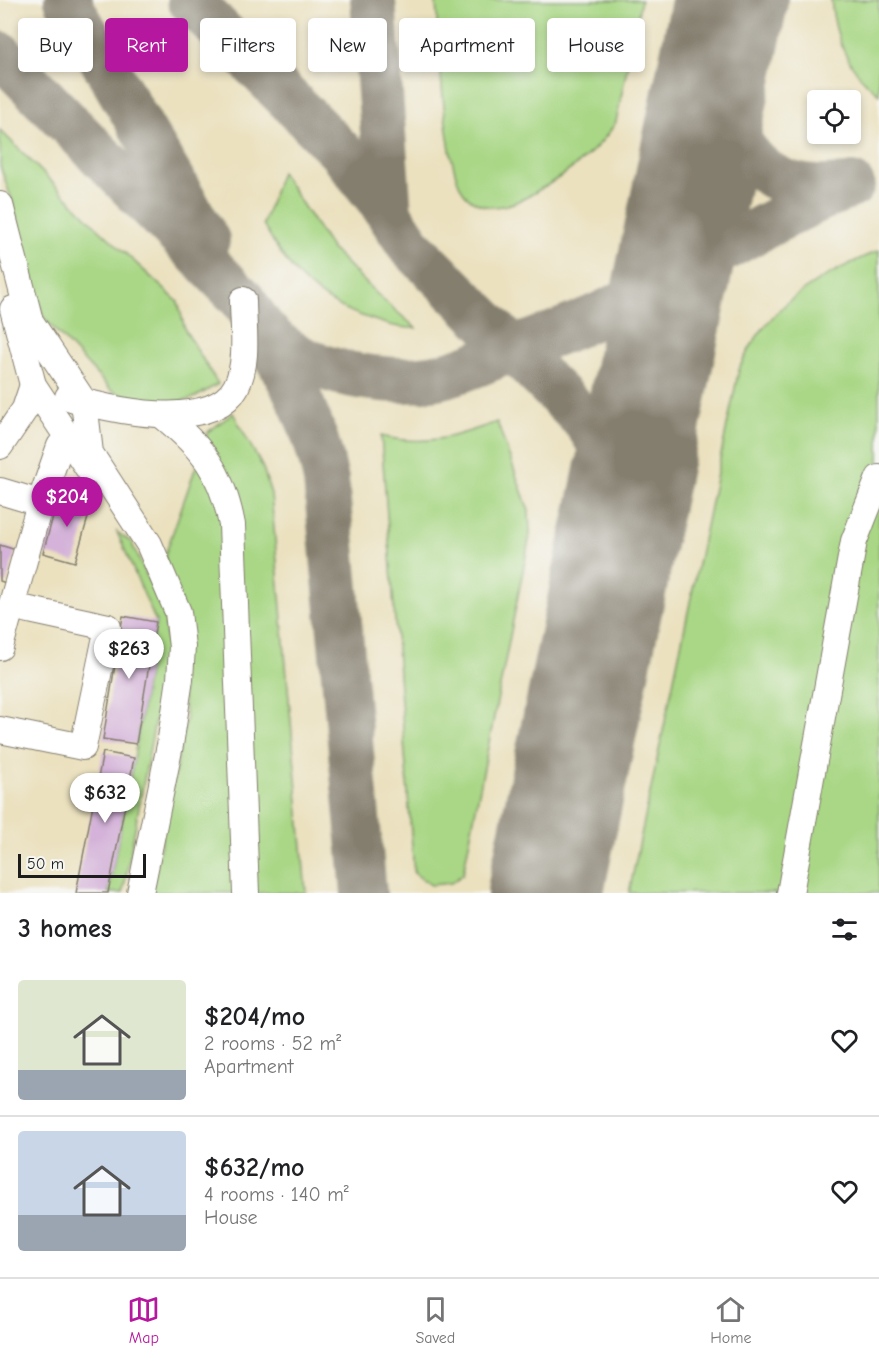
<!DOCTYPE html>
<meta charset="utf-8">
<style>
body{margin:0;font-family:"Comic Neue",sans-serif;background:#f6f6f6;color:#202124;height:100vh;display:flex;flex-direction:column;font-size:22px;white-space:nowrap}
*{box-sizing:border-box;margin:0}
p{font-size:20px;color:#757577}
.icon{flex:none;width:33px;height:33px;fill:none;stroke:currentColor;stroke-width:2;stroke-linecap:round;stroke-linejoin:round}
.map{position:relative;height:893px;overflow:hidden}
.details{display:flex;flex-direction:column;background:#fff;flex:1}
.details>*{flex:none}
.guide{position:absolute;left:18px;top:18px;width:843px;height:54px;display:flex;gap:12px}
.buttons{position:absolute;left:807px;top:90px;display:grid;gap:12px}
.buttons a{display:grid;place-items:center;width:54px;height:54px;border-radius:6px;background:#fff;box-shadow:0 3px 9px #0003;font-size:30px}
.scale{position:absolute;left:18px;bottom:15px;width:128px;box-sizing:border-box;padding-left:6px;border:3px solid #1c1c1c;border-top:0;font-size:16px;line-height:21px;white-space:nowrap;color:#1c1c1c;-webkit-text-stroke:4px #f6f6f2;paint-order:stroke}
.price{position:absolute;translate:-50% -51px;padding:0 14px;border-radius:21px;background:#fff;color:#222;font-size:20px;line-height:39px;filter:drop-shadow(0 2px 3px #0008)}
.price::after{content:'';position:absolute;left:50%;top:36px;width:18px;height:14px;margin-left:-9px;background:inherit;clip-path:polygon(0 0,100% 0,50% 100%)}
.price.selected{background:#b5179e;color:#fff}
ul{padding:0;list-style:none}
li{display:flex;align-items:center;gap:18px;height:150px;padding:0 18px}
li+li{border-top:2px solid #e0e0e0}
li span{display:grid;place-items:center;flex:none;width:168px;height:120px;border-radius:6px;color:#555}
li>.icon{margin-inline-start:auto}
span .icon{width:72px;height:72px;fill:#fffc;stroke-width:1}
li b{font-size:26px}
h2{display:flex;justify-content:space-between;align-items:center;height:72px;padding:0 18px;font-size:26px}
.chip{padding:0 21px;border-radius:6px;background:#fff;box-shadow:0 3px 9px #0003;font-size:21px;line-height:54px}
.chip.selected{background:#b5179e;color:#fff}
.tabs{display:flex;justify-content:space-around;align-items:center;height:84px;border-top:2px solid #e0e0e0;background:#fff;font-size:16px;color:#757577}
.tabs a{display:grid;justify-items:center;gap:3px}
.tabs .selected{color:#b5179e}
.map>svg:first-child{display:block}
.green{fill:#a9d785;stroke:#627a50;stroke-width:1.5}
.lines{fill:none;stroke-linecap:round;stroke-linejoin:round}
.taxiway{stroke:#847e6e;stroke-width:46}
.runway{stroke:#847e6e;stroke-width:116}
.building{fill:#d4b2d9}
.minor-casing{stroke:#847e6e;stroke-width:28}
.minor{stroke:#fff;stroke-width:26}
</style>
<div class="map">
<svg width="879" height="893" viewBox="0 0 879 893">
<rect width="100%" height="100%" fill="#f6f6f2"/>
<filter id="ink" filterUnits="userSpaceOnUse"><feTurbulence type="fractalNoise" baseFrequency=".0167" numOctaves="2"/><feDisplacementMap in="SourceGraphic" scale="12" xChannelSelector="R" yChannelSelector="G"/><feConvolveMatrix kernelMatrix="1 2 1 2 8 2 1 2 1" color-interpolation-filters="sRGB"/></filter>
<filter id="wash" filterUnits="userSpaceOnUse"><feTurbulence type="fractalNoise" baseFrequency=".008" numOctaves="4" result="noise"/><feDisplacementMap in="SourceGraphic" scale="24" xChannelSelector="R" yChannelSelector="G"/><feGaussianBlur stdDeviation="1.35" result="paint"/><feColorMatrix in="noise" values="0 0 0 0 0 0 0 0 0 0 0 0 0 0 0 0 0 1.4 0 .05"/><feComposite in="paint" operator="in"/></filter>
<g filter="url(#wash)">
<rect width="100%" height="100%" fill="#ebe1bf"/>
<!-- green -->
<g class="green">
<path d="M436,0H641L616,122C598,152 564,176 534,193C513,206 483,216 464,193C444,168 438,37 436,0Z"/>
<path d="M831,0H879V94C847,70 835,38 831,0Z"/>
<path d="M0,130L96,226L178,302L185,330L218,384C210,388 201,395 193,398C170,406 134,400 112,391L43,317L13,203L0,166Z"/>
<path d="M281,172L331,248L380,297L416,328C400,329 386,324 371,319C317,302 289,273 263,224Z"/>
<path d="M879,250V893H629L739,369C769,302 816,279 879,250Z"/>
<polygon points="233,413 263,468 271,494 306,893 151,893 186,719 165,555 208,432"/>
<path d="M497,422L529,511L530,535L463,874L451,883L431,885L414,873L381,436C425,447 455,437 497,422Z"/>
<polygon points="117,532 131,542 158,600 165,619 167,656 123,893 108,893 134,758 156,622"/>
</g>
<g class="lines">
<!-- taxiway -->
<g class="taxiway">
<polyline points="67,0 207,240"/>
<path d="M190,0L340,151L381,202L410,246L586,422C614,461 622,503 616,551"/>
<polyline points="373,0 389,213"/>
<path d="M0,54L243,300C255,318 266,336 284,348C323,376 396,386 441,376C468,370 492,357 518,347C549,336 580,325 610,310C691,270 768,219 852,185"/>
<path d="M718,63C716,82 720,98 727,116C749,172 786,196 846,186"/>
<path d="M641,289C665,266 678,239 687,208"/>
<path d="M265,337C294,385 315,424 326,480L364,893"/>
</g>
<!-- runway -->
<polyline class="runway" points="545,893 730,0"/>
</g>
<g id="blocks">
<!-- building -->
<g class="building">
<polygon points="59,495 92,504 75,562 43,553"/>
<polygon points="0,545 16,550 6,583 0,581"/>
<polygon points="123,616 156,622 136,744 103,739"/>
<polygon points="103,752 134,758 108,893 76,893"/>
</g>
</g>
</g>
<g filter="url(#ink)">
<use href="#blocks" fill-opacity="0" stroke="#847e6e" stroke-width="1.5"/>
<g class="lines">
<!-- minor casing -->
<g class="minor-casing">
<g id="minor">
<polyline points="0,205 30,321 84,402 90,453 149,544 178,612 182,647 180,679 170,745 140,893"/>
<polyline points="13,309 33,385 90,471"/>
<path d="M68,397C108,410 211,433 236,387C249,362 243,327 243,300"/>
<path d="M162,415C203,448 222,472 232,525L246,893"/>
<polyline points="0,446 25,409 33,385"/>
<polyline points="0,491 40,503"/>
<polyline points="0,647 40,503 60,446 69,439"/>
<polyline points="0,730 83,747 108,627 11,606"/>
<polyline points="790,893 854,541 879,478"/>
</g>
</g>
<!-- minor -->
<use href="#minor" class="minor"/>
</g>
</g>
</svg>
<div class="buttons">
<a><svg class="icon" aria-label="locate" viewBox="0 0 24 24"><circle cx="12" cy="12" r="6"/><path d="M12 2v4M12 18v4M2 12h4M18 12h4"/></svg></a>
</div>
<div class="scale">50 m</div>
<b class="price selected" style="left:67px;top:528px">$204</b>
<b class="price" style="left:129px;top:680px">$263</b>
<b class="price" style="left:105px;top:824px">$632</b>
<div class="guide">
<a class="chip">Buy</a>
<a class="chip selected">Rent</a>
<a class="chip">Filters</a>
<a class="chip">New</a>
<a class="chip">Apartment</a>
<a class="chip">House</a>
</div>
</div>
<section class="details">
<h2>3 homes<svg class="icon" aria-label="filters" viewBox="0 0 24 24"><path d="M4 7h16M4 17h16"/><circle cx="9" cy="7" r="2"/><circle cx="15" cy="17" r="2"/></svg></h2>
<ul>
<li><span style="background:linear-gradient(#dfe7d0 75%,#9aa5b1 0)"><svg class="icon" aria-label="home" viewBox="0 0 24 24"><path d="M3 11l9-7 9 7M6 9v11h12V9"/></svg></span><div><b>$204/mo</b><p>2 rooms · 52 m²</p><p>Apartment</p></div><svg class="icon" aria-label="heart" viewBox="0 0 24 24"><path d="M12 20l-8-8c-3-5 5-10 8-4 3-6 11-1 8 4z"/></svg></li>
<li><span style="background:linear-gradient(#c9d6e8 70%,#9aa5b1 0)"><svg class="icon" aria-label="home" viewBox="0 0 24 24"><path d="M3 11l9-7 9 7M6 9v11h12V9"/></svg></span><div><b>$632/mo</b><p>4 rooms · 140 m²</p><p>House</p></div><svg class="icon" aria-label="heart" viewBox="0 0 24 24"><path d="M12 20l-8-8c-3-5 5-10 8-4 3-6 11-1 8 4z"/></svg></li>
</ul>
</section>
<nav class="tabs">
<a class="selected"><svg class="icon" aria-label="map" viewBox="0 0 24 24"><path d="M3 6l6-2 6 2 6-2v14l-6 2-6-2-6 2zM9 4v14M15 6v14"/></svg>Map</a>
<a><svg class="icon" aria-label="saved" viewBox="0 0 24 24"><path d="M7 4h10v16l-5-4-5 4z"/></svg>Saved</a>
<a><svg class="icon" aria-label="home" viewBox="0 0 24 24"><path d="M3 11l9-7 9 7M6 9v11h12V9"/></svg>Home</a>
</nav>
